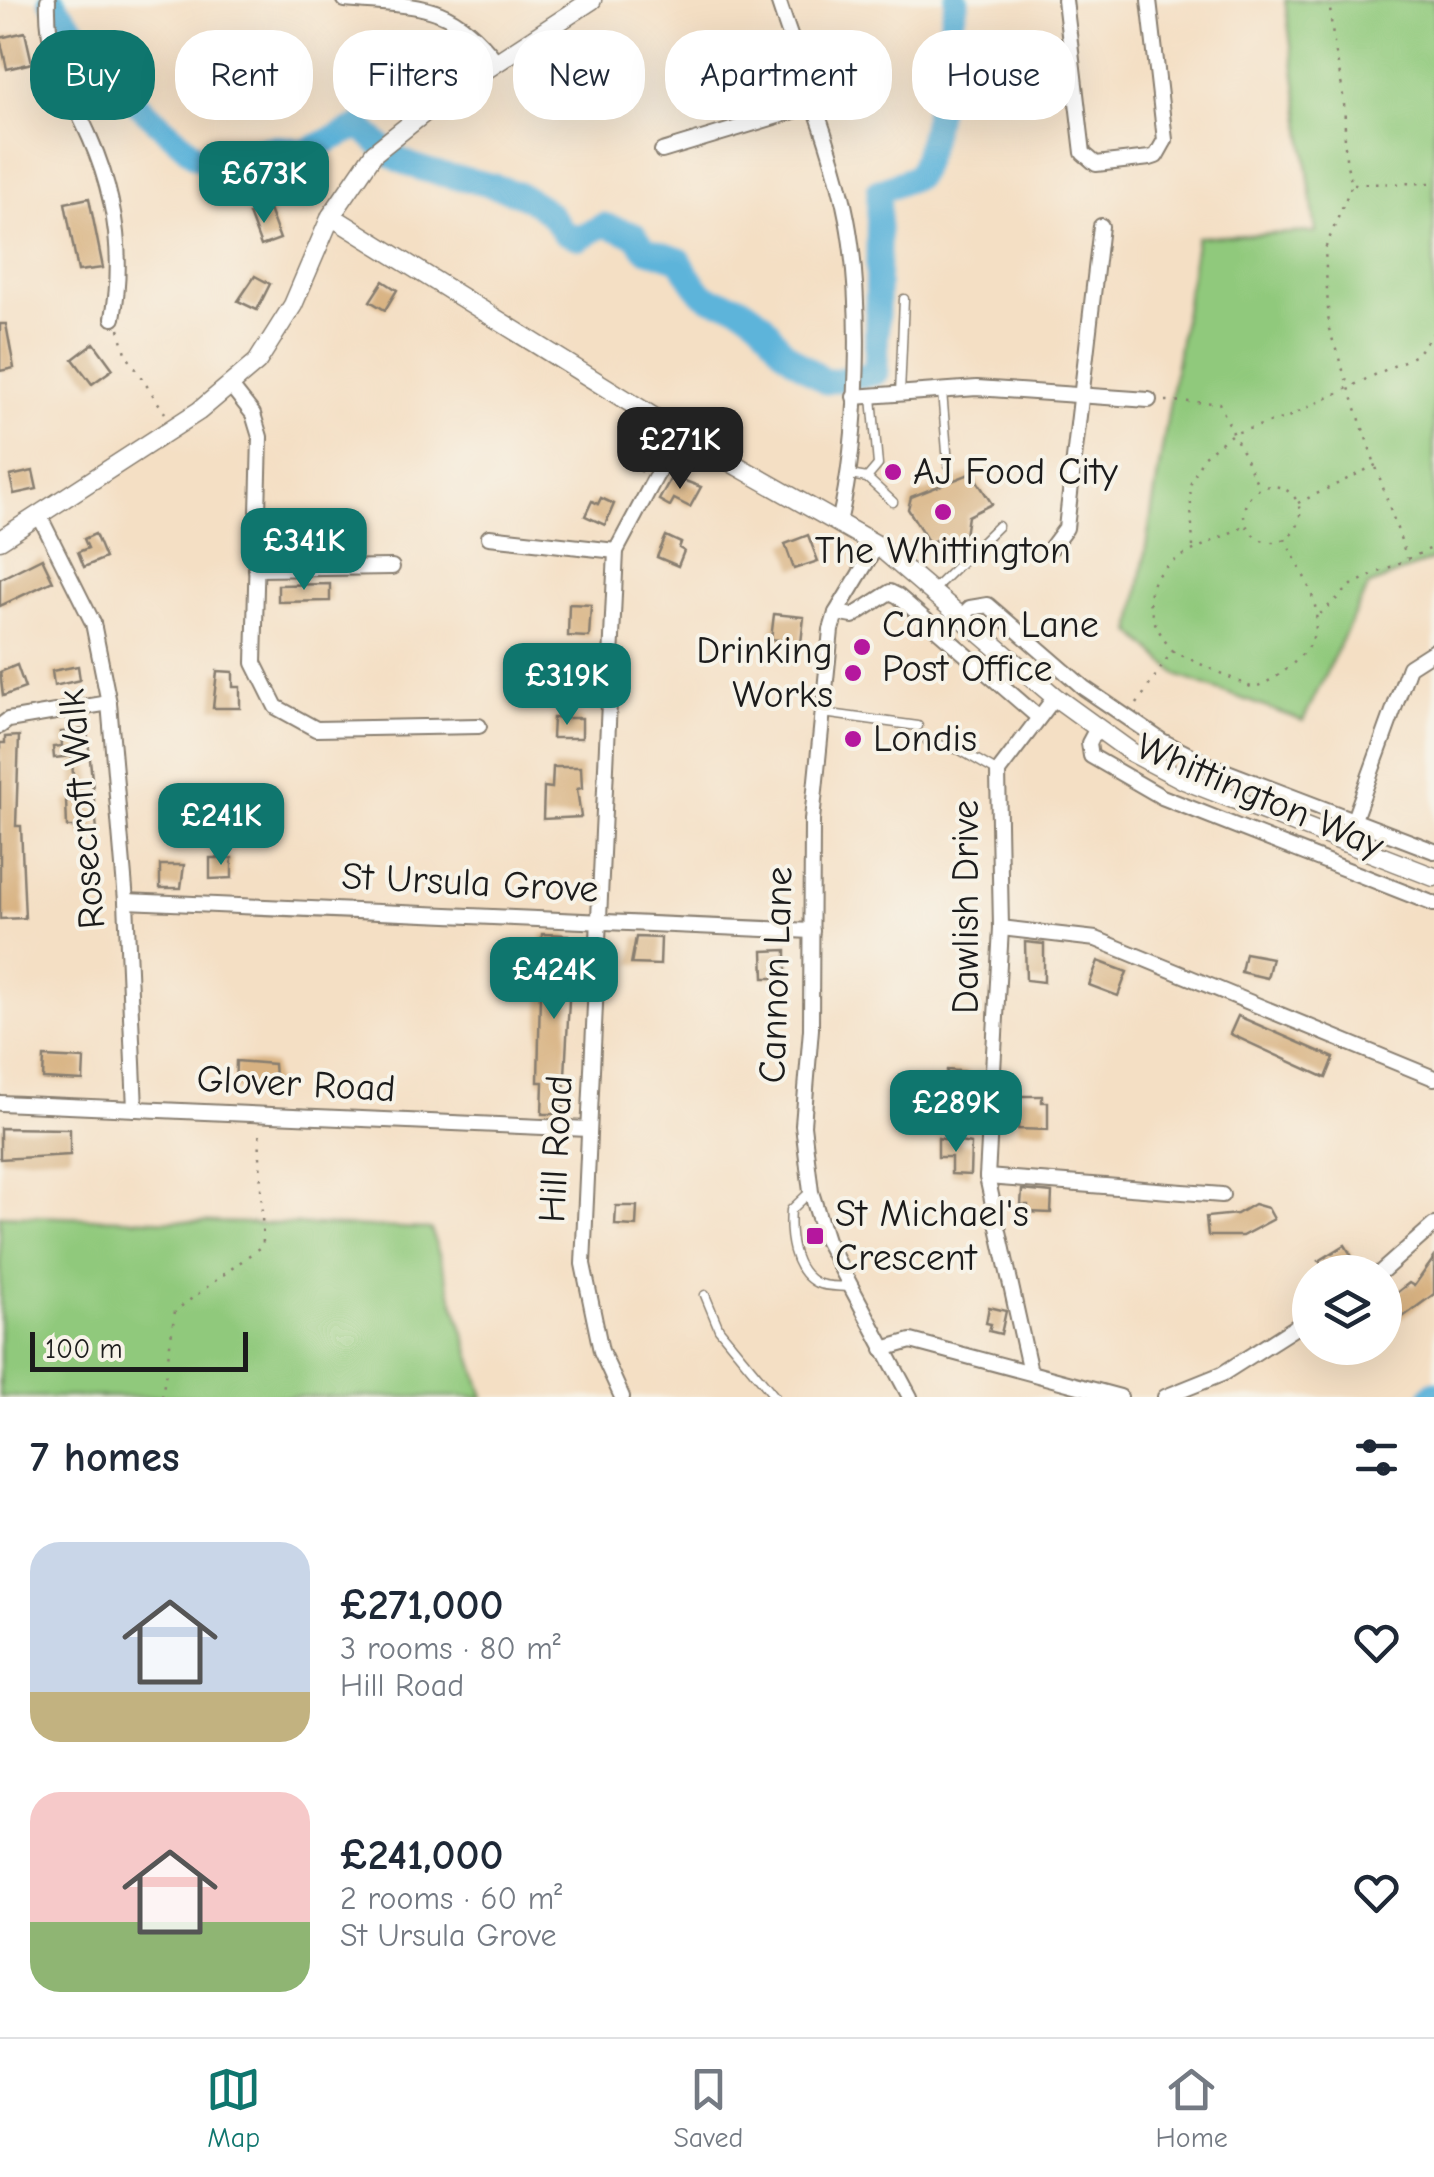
<!DOCTYPE html>
<meta charset="utf-8">
<style>
body{margin:0;font-family:"Comic Neue",sans-serif;background:#f6f6f7;color:#1f2937;height:100vh;display:flex;flex-direction:column;font-size:38px;white-space:nowrap}
*{box-sizing:border-box;margin:0}
p{font-size:32px;color:#747a83}
.icon{flex:none;width:55px;height:55px;fill:none;stroke:currentColor;stroke-width:2;stroke-linecap:round;stroke-linejoin:round}
.map{position:relative;height:1397px;overflow:hidden}
.side{display:flex;flex-direction:column;background:#fff;flex:1}
.side>*{flex:none}
.guide{position:absolute;left:30px;top:30px;width:1375px;height:90px;display:flex;gap:20px}
.buttons{position:absolute;left:1292px;top:1255px;display:grid;gap:20px}
.buttons a{display:grid;place-items:center;width:110px;height:110px;border-radius:50%;background:#fff;box-shadow:0 10px 40px #0002;font-size:50px}
.scale{position:absolute;left:30px;bottom:25px;width:218px;box-sizing:border-box;padding-left:10px;border:5px solid #1c1c1c;border-top:0;font-size:28px;line-height:35px;white-space:nowrap;color:#1c1c1c;-webkit-text-stroke:8px #f7f3e8;paint-order:stroke}
.price{position:absolute;translate:-50% -85px;padding:0 22px;border-radius:20px;background:#0f766e;color:#fff;font-size:32px;line-height:65px;filter:drop-shadow(0 2px 5px #0008)}
.price::after{content:'';position:absolute;left:50%;top:60px;width:30px;height:22px;margin-left:-15px;background:inherit;clip-path:polygon(0 0,100% 0,50% 100%)}
.price.selected{background:#222;color:#fff}
ul{padding:0;list-style:none}
li{display:flex;align-items:center;gap:30px;height:250px;padding:0 30px}
li span{display:grid;place-items:center;flex:none;width:280px;height:200px;border-radius:30px;color:#555}
li>.icon{margin-inline-start:auto}
span .icon{width:120px;height:120px;fill:#fffc;stroke-width:1}
li b{font-size:42px}
h2{display:flex;justify-content:space-between;align-items:center;height:120px;padding:0 30px;font-size:42px}
.pill{padding:0 35px;border-radius:40px;background:#fff;box-shadow:0 10px 40px #0002;font-size:35px;line-height:90px}
.pill.selected{background:#0f766e;color:#fff}
.tab-bar{display:flex;justify-content:space-around;align-items:center;height:140px;border-top:2px solid #e0e1e3;background:#fff;font-size:28px;color:#747a83}
.tab-bar a{display:grid;justify-items:center;gap:5px}
.tab-bar .selected{color:#0f766e}
.map>svg:first-child{display:block}
.green{fill:#90c97c;stroke:#56724c;stroke-width:2.5}
.lines{fill:none;stroke-linecap:round;stroke-linejoin:round}
.river{stroke:#5db4da;stroke-width:25}
.building{fill:#d8b282}
.service-casing{stroke:#887e70;stroke-width:11}
.minor-casing{stroke:#887e70;stroke-width:18}
.tertiary-casing{stroke:#887e70;stroke-width:21}
.path{stroke:#887e70;stroke-width:2.5;stroke-dasharray:2.5 8;stroke-linecap:butt}
.service{stroke:#fff;stroke-width:8}
.minor{stroke:#fff;stroke-width:14}
.tertiary{stroke:#fff;stroke-width:18}
.poi-dot{fill:#b5179e;stroke:#f7f3e8;stroke-width:4}
.labels{text-anchor:middle;dominant-baseline:central;stroke-width:8;stroke-linejoin:round;paint-order:stroke}
.poi-label{font-size:38px;fill:#1c1c1c;stroke:#f7f3e8;text-anchor:start}
.street-label{font-size:38px;fill:#1c1c1c;stroke:#f7f3e8}
</style>
<div class="map">
<svg width="1434" height="1397" viewBox="0 0 1434 1397">
<rect width="100%" height="100%" fill="#f7f3e8"/>
<filter id="ink" filterUnits="userSpaceOnUse"><feTurbulence type="fractalNoise" baseFrequency=".01" numOctaves="2"/><feDisplacementMap in="SourceGraphic" scale="20" xChannelSelector="R" yChannelSelector="G"/><feConvolveMatrix kernelMatrix="1 2 1 2 8 2 1 2 1" color-interpolation-filters="sRGB"/></filter>
<filter id="wash" filterUnits="userSpaceOnUse"><feTurbulence type="fractalNoise" baseFrequency=".0048" numOctaves="4" result="noise"/><feDisplacementMap in="SourceGraphic" scale="40" xChannelSelector="R" yChannelSelector="G"/><feGaussianBlur stdDeviation="2.25" result="paint"/><feColorMatrix in="noise" values="0 0 0 0 0 0 0 0 0 0 0 0 0 0 0 0 0 1.4 0 .05"/><feComposite in="paint" operator="in"/></filter>
<g filter="url(#wash)">
<rect width="100%" height="100%" fill="#f4dfc4"/>
<!-- green -->
<g class="green">
<polygon points="1285,0 1434,0 1434,559 1368,586 1303,721 1179,676 1132,632 1197,237 1316,232"/>
<polygon points="0,1215 431,1229 484,1397 0,1397"/>
</g>
<g class="lines">
<!-- river -->
<g class="river">
<path d="M51,0L125,93L197,157L230,174L259,173L360,126C372,137 387,154 402,161C452,186 532,176 563,232L580,238L604,225L635,235L645,249L680,260C712,322 717,286 757,318C767,326 773,339 782,349C794,361 812,371 826,382L876,373L879,191L918,176C940,124 943,56 957,0"/>
<path d="M211,158C243,160 265,140 297,151"/>
<polyline points="1431,1397 1434,1393"/>
</g>
</g>
<g id="blocks">
<!-- building -->
<g class="building">
<polygon points="25,32 32,63 7,69 0,38"/>
<polygon points="89,198 103,268 78,271 65,203"/>
<polygon points="268,207 280,239 261,246 249,214"/>
<polygon points="255,276 270,284 257,310 238,301"/>
<polygon points="383,281 397,290 385,310 370,301"/>
<polygon points="0,324 6,324 14,368 0,371"/>
<polygon points="94,343 113,369 92,384 73,359"/>
<polygon points="633,440 652,451 641,471 622,459"/>
<polygon points="33,471 37,489 14,494 10,476"/>
<polygon points="972,473 992,504 968,516 964,542 943,551 938,539 929,543 908,509 911,497"/>
<polygon points="672,476 701,487 690,507 674,499 670,506 659,500"/>
<polygon points="601,498 614,504 605,525 585,516 592,501 598,504"/>
<polygon points="95,534 105,558 84,567 78,552 88,548 84,539"/>
<polygon points="808,535 818,561 794,569 785,544"/>
<polygon points="666,536 681,543 679,548 684,551 678,566 657,557"/>
<polygon points="42,558 53,581 0,606 0,579"/>
<polygon points="330,584 330,601 278,602 278,585"/>
<polygon points="569,604 591,605 589,637 568,636"/>
<polygon points="774,614 804,617 801,643 771,639"/>
<polygon points="17,665 25,688 3,696 0,672"/>
<polygon points="78,666 80,680 54,686 52,671"/>
<polygon points="217,671 233,672 233,687 240,687 240,708 213,708"/>
<polygon points="553,718 582,718 582,738 552,738"/>
<polygon points="87,729 97,830 92,830 92,836 80,837 80,827 67,827 66,800 74,800 72,756 54,758 53,747 62,746 61,732"/>
<polygon points="19,736 16,826 21,826 25,918 0,919 0,743 5,743 5,737"/>
<polygon points="553,767 581,767 582,788 577,789 581,817 543,819 544,787 552,788"/>
<polygon points="210,858 232,858 232,878 210,879"/>
<polygon points="160,865 184,865 181,888 160,888"/>
<polygon points="542,934 568,935 567,943 572,943 563,1114 542,1114 543,1082 538,1082 540,993 549,993 550,962 541,962"/>
<polygon points="636,937 661,938 660,965 631,964"/>
<polygon points="1025,942 1044,944 1044,982 1026,980"/>
<polygon points="786,950 786,978 764,978 763,951"/>
<polygon points="1245,953 1272,958 1267,978 1241,972"/>
<polygon points="1098,961 1127,972 1118,996 1089,985"/>
<polygon points="1238,1016 1334,1058 1326,1078 1230,1034"/>
<polygon points="44,1057 84,1059 83,1081 43,1079"/>
<polygon points="236,1061 274,1064 276,1090 235,1089"/>
<polygon points="947,1070 969,1072 968,1104 938,1102 940,1083 946,1084"/>
<polygon points="1020,1096 1042,1096 1042,1102 1048,1102 1048,1130 1018,1129"/>
<polygon points="0,1128 70,1129 70,1155 0,1159"/>
<polygon points="938,1138 971,1144 970,1175 951,1174 951,1157 938,1157"/>
<polygon points="1022,1190 1052,1193 1051,1213 1028,1212 1028,1205 1021,1205"/>
<polygon points="1254,1204 1268,1208 1274,1219 1242,1236 1208,1236 1206,1217 1237,1214"/>
<polygon points="616,1206 637,1206 636,1226 615,1225"/>
<polygon points="1345,1245 1356,1263 1341,1272 1326,1272 1319,1261"/>
<polygon points="1434,1258 1434,1294 1400,1319 1386,1301 1409,1283 1414,1286"/>
<polygon points="989,1307 1006,1311 1001,1334 989,1331 991,1324 986,1323"/>
</g>
</g>
</g>
<g filter="url(#ink)">
<use href="#blocks" fill-opacity="0" stroke="#887e70" stroke-width="2.5"/>
<g class="lines">
<!-- service casing -->
<g class="service-casing">
<g id="service">
<polyline points="1013,82 1073,76"/>
<polyline points="942,391 948,464"/>
<polyline points="900,394 904,299"/>
<polyline points="850,475 867,478 893,502"/>
<polyline points="867,478 878,465 872,397"/>
<polyline points="932,591 998,526"/>
<polyline points="823,713 918,726"/>
<polyline points="928,742 960,750 998,772"/>
<path d="M810,1192L791,1210C789,1233 792,1271 817,1283C825,1287 840,1286 849,1287"/>
<polyline points="705,1295 719,1329 775,1397"/>
</g>
</g>
<!-- minor casing -->
<g class="minor-casing">
<g id="minor">
<path d="M48,0C46,59 67,86 90,138C115,195 124,257 113,318"/>
<path d="M345,0C418,7 449,0 496,61"/>
<path d="M778,0C800,69 834,149 847,219C863,303 859,439 839,522"/>
<polyline points="1065,0 1083,153 1096,164 1150,158 1156,156 1165,140 1149,0"/>
<polyline points="662,151 811,106"/>
<polyline points="231,386 253,414 260,437 254,663 276,707 316,729 479,726"/>
<polyline points="854,397 977,388 1149,400"/>
<polyline points="40,517 93,623 109,703 126,901 135,1109"/>
<polyline points="489,537 616,551"/>
<polyline points="877,545 836,613 831,630 812,820 811,1029 803,1125 811,1192 826,1240 910,1397"/>
<polyline points="1051,548 1066,528 1101,226"/>
<polyline points="256,569 392,567"/>
<polyline points="836,613 853,616 890,592 898,596 1038,717"/>
<polyline points="962,616 970,608 988,605 1084,688 1162,741 1209,765 1434,851"/>
<polyline points="0,726 8,720 109,703"/>
<polyline points="1097,728 1089,743 1091,756 1162,797 1434,904"/>
<polyline points="1345,844 1409,667 1434,651"/>
<polyline points="126,901 812,931"/>
<polyline points="1001,928 1096,939 1434,1078"/>
<polyline points="0,1103 589,1129"/>
<polyline points="987,1177 1222,1195"/>
<polyline points="1381,1272 1434,1225"/>
<polyline points="883,1349 911,1341 1120,1397"/>
<polyline points="1030,1372 987,1177 1001,928 998,772 1055,697"/>
<polyline points="622,1397 601,1351 583,1264 616,551 679,433"/>
<polyline points="1165,1397 1222,1374 1310,1318"/>
</g>
</g>
<!-- tertiary casing -->
<g class="tertiary-casing">
<g id="tertiary">
<polyline points="331,216 679,433 877,545 1055,697 1131,752 1184,780 1434,877"/>
<polyline points="0,540 199,411 257,362 293,305 331,216 374,153 444,97 592,0"/>
</g>
</g>
<!-- path -->
<g class="path">
<path d="M1330,0C1330,34 1339,63 1343,96C1348,131 1340,147 1352,184L1325,249L1329,329L1407,558"/>
<polyline points="1354,184 1434,183"/>
<polyline points="119,329 127,356 165,413"/>
<polyline points="1166,401 1219,403 1259,487"/>
<circle cx="1272" cy="514" r="28"/>
<polyline points="1298,503 1376,465"/>
<polyline points="1193,547 1190,485 1203,457 1232,434 1288,417 1416,355 1434,332"/>
<polyline points="1320,614 1353,584 1434,547"/>
<path d="M1172,651L1253,688C1276,679 1287,671 1303,653C1335,617 1302,576 1285,539"/>
<path d="M1137,704L1172,651C1111,568 1186,558 1245,525"/>
<polyline points="162,1397 175,1311 263,1245 259,1127"/>
</g>
<!-- service -->
<use href="#service" class="service"/>
<!-- minor -->
<use href="#minor" class="minor"/>
<!-- tertiary -->
<use href="#tertiary" class="tertiary"/>
</g>
</g>
<!-- markers -->
<g class="poi-dot">
<circle cx="893" cy="472" r="10"/>
<circle cx="943" cy="512" r="10"/>
<circle cx="862" cy="647" r="10"/>
<circle cx="853" cy="673" r="10"/>
<circle cx="853" cy="739" r="10"/>
<rect x="805" y="1226" width="20" height="20" rx="5"/>
</g>
<g class="labels">
<!-- poi labels -->
<g class="poi-label">
<text x="913" y="472">AJ Food City</text>
<text x="943" y="551" text-anchor="middle">The Whittington</text>
<text x="882" y="625">Cannon Lane<tspan x="882" dy="44">Post Office</tspan></text>
<text x="833" y="651" text-anchor="end">Drinking<tspan x="833" dy="44">Works</tspan></text>
<text x="873" y="739">Londis</text>
<text x="835" y="1214">St Michael's<tspan x="835" dy="44">Crescent</tspan></text>
</g>
<!-- street labels -->
<g class="street-label">
<text transform="translate(1260 796) rotate(23)">Whittington Way</text>
<text transform="translate(82 809) rotate(-95)">Rosecroft Walk</text>
<text transform="translate(470 883) rotate(3)">St Ursula Grove</text>
<text transform="translate(966 907) rotate(-90)">Dawlish Drive</text>
<text transform="translate(776 975) rotate(-88)">Cannon Lane</text>
<text transform="translate(296 1084) rotate(3)">Glover Road</text>
<text transform="translate(556 1149) rotate(-87)">Hill Road</text>
</g>
</g>
</svg>
<div class="buttons">
<a><svg class="icon" aria-label="layers" viewBox="0 0 24 24"><path d="M12 4l9 5-9 5-9-5zM3 14l9 5 9-5"/></svg></a>
</div>
<div class="scale">100 m</div>
<b class="price" style="left:264px;top:226px">£673K</b>
<b class="price selected" style="left:680px;top:492px">£271K</b>
<b class="price" style="left:304px;top:593px">£341K</b>
<b class="price" style="left:567px;top:728px">£319K</b>
<b class="price" style="left:221px;top:868px">£241K</b>
<b class="price" style="left:554px;top:1022px">£424K</b>
<b class="price" style="left:956px;top:1155px">£289K</b>
<div class="guide">
<a class="pill selected">Buy</a>
<a class="pill">Rent</a>
<a class="pill">Filters</a>
<a class="pill">New</a>
<a class="pill">Apartment</a>
<a class="pill">House</a>
</div>
</div>
<section class="side">
<h2>7 homes<svg class="icon" aria-label="filters" viewBox="0 0 24 24"><path d="M4 7h16M4 17h16"/><circle cx="9" cy="7" r="2"/><circle cx="15" cy="17" r="2"/></svg></h2>
<ul>
<li><span style="background:linear-gradient(#c9d6e8 75%,#c2b280 0)"><svg class="icon" aria-label="home" viewBox="0 0 24 24"><path d="M3 11l9-7 9 7M6 9v11h12V9"/></svg></span><div><b>£271,000</b><p>3 rooms · 80 m²</p><p>Hill Road</p></div><svg class="icon" aria-label="heart" viewBox="0 0 24 24"><path d="M12 20l-8-8c-3-5 5-10 8-4 3-6 11-1 8 4z"/></svg></li>
<li><span style="background:linear-gradient(#f6c9c9 65%,#8fb573 0)"><svg class="icon" aria-label="home" viewBox="0 0 24 24"><path d="M3 11l9-7 9 7M6 9v11h12V9"/></svg></span><div><b>£241,000</b><p>2 rooms · 60 m²</p><p>St Ursula Grove</p></div><svg class="icon" aria-label="heart" viewBox="0 0 24 24"><path d="M12 20l-8-8c-3-5 5-10 8-4 3-6 11-1 8 4z"/></svg></li>
</ul>
</section>
<nav class="tab-bar">
<a class="selected"><svg class="icon" aria-label="map" viewBox="0 0 24 24"><path d="M3 6l6-2 6 2 6-2v14l-6 2-6-2-6 2zM9 4v14M15 6v14"/></svg>Map</a>
<a><svg class="icon" aria-label="saved" viewBox="0 0 24 24"><path d="M7 4h10v16l-5-4-5 4z"/></svg>Saved</a>
<a><svg class="icon" aria-label="home" viewBox="0 0 24 24"><path d="M3 11l9-7 9 7M6 9v11h12V9"/></svg>Home</a>
</nav>
